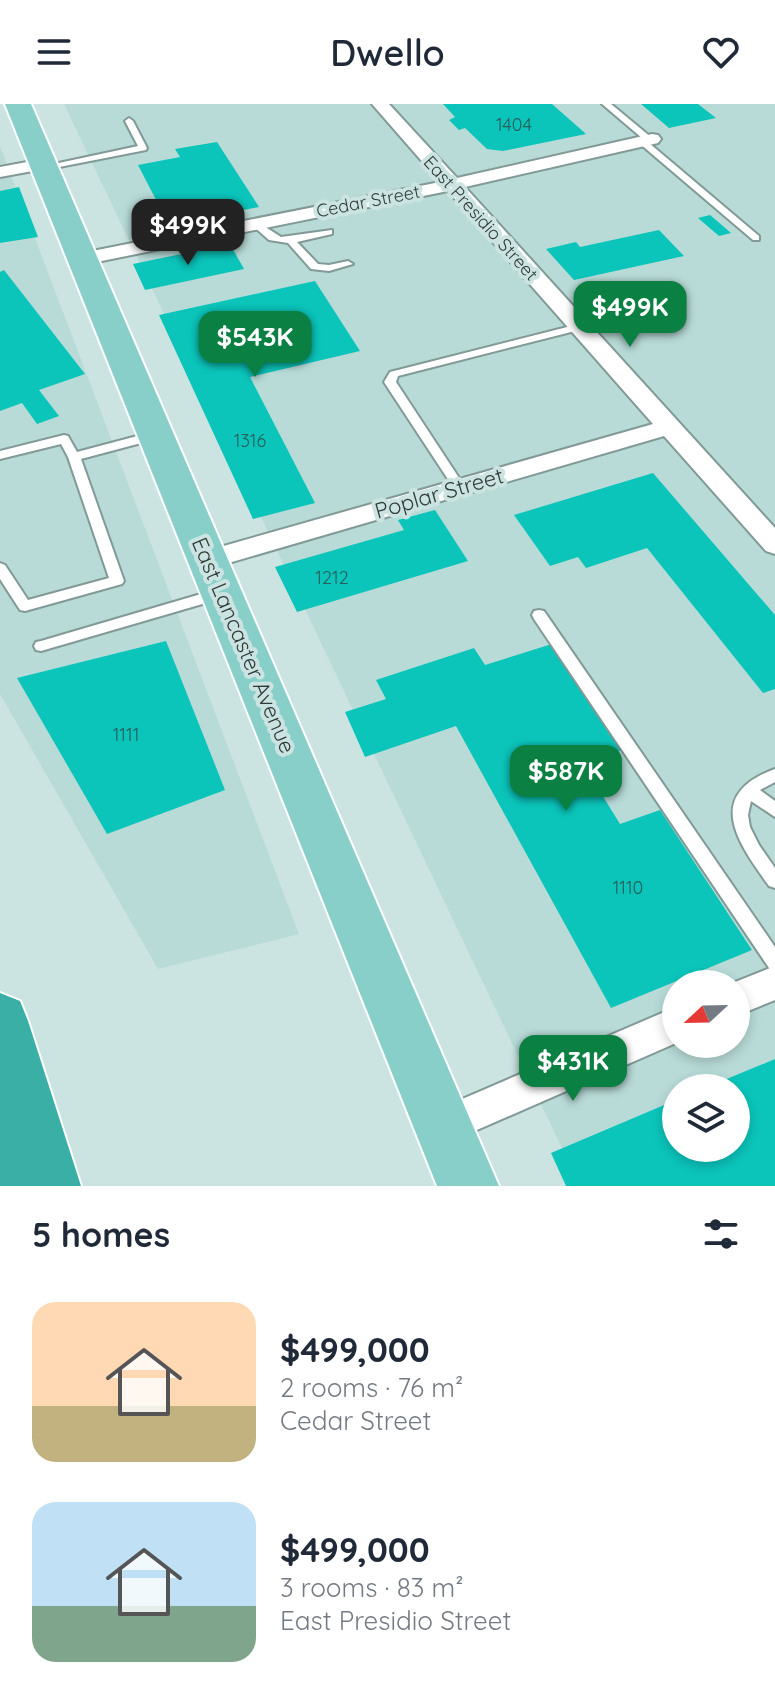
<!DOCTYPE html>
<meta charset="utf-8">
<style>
body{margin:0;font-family:Quicksand,sans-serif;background:#f6f6f7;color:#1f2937;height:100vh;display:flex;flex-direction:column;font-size:30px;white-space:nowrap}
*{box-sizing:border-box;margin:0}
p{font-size:26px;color:#747a83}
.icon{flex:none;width:44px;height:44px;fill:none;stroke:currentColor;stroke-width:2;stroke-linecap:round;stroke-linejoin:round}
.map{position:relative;height:1082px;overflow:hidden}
.side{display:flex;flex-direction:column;background:#fff;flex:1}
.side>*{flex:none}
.needle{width:52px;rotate:248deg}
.controls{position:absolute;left:662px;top:866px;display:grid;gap:16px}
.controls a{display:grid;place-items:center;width:88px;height:88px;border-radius:50%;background:#fff;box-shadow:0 4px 12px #0003;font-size:40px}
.price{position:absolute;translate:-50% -68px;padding:0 18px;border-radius:16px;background:#0b8043;color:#fff;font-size:26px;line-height:52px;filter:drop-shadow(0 2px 4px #0008)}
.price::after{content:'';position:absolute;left:50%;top:48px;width:24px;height:18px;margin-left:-12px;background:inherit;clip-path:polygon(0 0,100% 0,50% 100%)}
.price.active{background:#222;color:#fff}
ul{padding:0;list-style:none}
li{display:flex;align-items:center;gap:24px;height:200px;padding:0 32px}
li span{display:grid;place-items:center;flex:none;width:224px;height:160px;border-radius:24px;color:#555}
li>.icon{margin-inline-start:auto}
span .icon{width:96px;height:96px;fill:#fffc;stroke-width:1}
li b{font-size:34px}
h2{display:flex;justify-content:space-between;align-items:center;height:96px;padding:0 32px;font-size:34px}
header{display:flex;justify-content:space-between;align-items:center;height:104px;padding:0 32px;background:#fff;font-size:36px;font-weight:600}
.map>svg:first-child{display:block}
.built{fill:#b8dbd7;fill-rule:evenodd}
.building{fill:#0bc5bb}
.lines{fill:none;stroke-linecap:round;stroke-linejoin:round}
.service-casing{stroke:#819997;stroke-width:4}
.minor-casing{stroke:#819997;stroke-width:4}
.primary-casing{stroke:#fff;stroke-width:4}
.motorway-casing{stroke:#fff;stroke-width:4}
.service{fill:#fff;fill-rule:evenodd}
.minor{fill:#fff;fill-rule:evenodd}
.primary{fill:#88cfca;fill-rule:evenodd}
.motorway{fill:#39afa6;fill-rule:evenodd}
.labels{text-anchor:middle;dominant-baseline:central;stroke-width:8;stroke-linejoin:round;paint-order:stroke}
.number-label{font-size:18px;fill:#275e5a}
.far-street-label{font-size:18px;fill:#303b39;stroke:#cbe4e1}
.street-label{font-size:22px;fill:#303b39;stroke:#cbe4e1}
</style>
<header><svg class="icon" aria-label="menu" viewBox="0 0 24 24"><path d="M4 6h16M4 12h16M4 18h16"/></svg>Dwello<svg class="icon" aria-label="heart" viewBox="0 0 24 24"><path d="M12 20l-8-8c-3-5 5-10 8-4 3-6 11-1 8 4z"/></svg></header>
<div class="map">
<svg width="775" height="1082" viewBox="0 0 775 1082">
<rect width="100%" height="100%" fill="#cbe4e1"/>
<!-- built -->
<g class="built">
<path d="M64,0H775V1082H580ZM676,880H736V940H676ZM676,984H736V1044H676Z"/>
<polygon points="0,42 299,830 158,865 0,590"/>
</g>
<!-- building -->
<g class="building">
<polygon points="443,0 552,0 586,30 503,47 487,45 465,24 459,26 449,16 455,13"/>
<polygon points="641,0 698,0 716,14 669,24"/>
<polygon points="217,38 259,103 169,121 138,61 180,53 175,45"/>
<polygon points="19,83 38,133 0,139 0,87"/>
<polygon points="710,111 731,129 719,132 698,114"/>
<polygon points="659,126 684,152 574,176 546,145 576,138 580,143"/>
<polygon points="230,140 244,165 145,186 133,160"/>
<polygon points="4,166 85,270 39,286 59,312 37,320 22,299 0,307 0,168"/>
<polygon points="315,177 360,247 250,273 315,399 253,415 159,211"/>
<polygon points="653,369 775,511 775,585 763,589 647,444 586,464 578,453 550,462 514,411"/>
<polygon points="435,406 468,457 297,508 275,463 404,426 398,416"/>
<polygon points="166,537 225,686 107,730 17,574"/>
<polygon points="555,539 625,645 583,660 620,720 660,706 752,846 611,904 456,622 365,653 345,608 386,595 376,576 474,544 485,561"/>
<polygon points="775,955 775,1082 566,1082 551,1049 676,996 676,1044 736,1044 736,984 705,984"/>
</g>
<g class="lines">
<!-- service casing -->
<g class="service-casing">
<g id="service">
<polygon points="602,0 611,0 652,34 653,36 649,39 759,132 759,136 753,136 639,39 638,37 642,34"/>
<polygon points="129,14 133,17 147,44 146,46 44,66 40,63 138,42 125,17"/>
<polygon points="256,117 281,133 332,126 332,130 297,138 318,160 329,161 348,157 353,160 329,167 311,165 288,139 269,136 251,120"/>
<polygon points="579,220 583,221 583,225 398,272 396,278 465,383 459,387 455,386 384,278 390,268"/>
<polygon points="156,327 162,331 160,334 81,355 124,477 122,480 25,507 20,506 0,475 0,459 5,461 28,496 109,474 68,353 61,340 0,355 0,347 64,331 68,332 77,348"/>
<polygon points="218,485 225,490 223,494 41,547 36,546 34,542 36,538 41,537"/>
<polygon points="539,506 544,507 775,843 775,866 769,864 534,515 532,511 534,507"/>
<path d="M775,665V678L760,686L775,697V713L751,697L748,711L750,723L759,741L775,764V784L769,782C738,739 703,691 775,665Z"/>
</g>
</g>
<!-- minor casing -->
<g class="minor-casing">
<g id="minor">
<polygon points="372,0 389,0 457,74 652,30 658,31 661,35 658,39 465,83 775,424 775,450 766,447 664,332 208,465 199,463 195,456 199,449 653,320 448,87 82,161 72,155 82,149 440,78"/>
<polygon points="43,55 52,60 49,64 0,73 0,63"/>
<polygon points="775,862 775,896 736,912 736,880 730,880"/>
<polygon points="676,903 676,939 445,1040 432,1034 426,1021 432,1008"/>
</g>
</g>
<!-- primary casing -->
<g class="primary-casing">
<polygon id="primary" points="5,0 31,0 499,1082 437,1082"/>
</g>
<!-- motorway casing -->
<g class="motorway-casing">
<polygon id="motorway" points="0,889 20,897 28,917 81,1082 0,1082"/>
</g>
<!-- service -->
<use href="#service" class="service"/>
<!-- minor -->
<use href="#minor" class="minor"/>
<!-- primary -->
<use href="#primary" class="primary"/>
<!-- motorway -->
<use href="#motorway" class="motorway"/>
</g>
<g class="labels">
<!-- number labels -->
<g class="number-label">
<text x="514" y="20">1404</text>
<text x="250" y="336">1316</text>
<text x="332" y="473">1212</text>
<text x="126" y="630">1111</text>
<text x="628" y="783">1110</text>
</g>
<!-- far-street labels -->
<g class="far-street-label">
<text transform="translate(368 97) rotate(-11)">Cedar Street</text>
<text transform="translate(481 114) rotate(48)">East Presidio Street</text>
</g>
<!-- street labels -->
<g class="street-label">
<text transform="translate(439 389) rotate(-16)">Poplar Street</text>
<text transform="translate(244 541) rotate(67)">East Lancaster Avenue</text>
</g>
</g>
</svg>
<div class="controls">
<a><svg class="needle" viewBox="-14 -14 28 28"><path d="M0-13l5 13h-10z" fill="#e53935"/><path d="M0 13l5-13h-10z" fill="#747a83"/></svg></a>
<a><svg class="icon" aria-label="layers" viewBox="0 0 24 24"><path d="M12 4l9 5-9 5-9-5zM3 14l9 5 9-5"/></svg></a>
</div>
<b class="price active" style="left:188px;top:163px">$499K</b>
<b class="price" style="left:630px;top:245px">$499K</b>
<b class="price" style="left:255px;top:275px">$543K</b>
<b class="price" style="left:566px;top:709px">$587K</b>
<b class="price" style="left:573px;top:999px">$431K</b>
</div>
<section class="side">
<h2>5 homes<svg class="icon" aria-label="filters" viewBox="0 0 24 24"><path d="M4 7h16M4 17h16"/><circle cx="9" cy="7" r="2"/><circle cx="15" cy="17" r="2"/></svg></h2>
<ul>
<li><span style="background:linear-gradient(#ffd9b3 65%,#c2b280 0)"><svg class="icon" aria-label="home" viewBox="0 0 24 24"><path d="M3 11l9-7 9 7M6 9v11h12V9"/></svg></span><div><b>$499,000</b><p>2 rooms · 76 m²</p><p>Cedar Street</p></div></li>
<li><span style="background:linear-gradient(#bfe0f5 65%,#7fa58c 0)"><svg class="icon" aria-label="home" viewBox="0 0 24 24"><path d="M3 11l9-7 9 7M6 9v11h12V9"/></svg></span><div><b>$499,000</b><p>3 rooms · 83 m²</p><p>East Presidio Street</p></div></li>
</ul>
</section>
